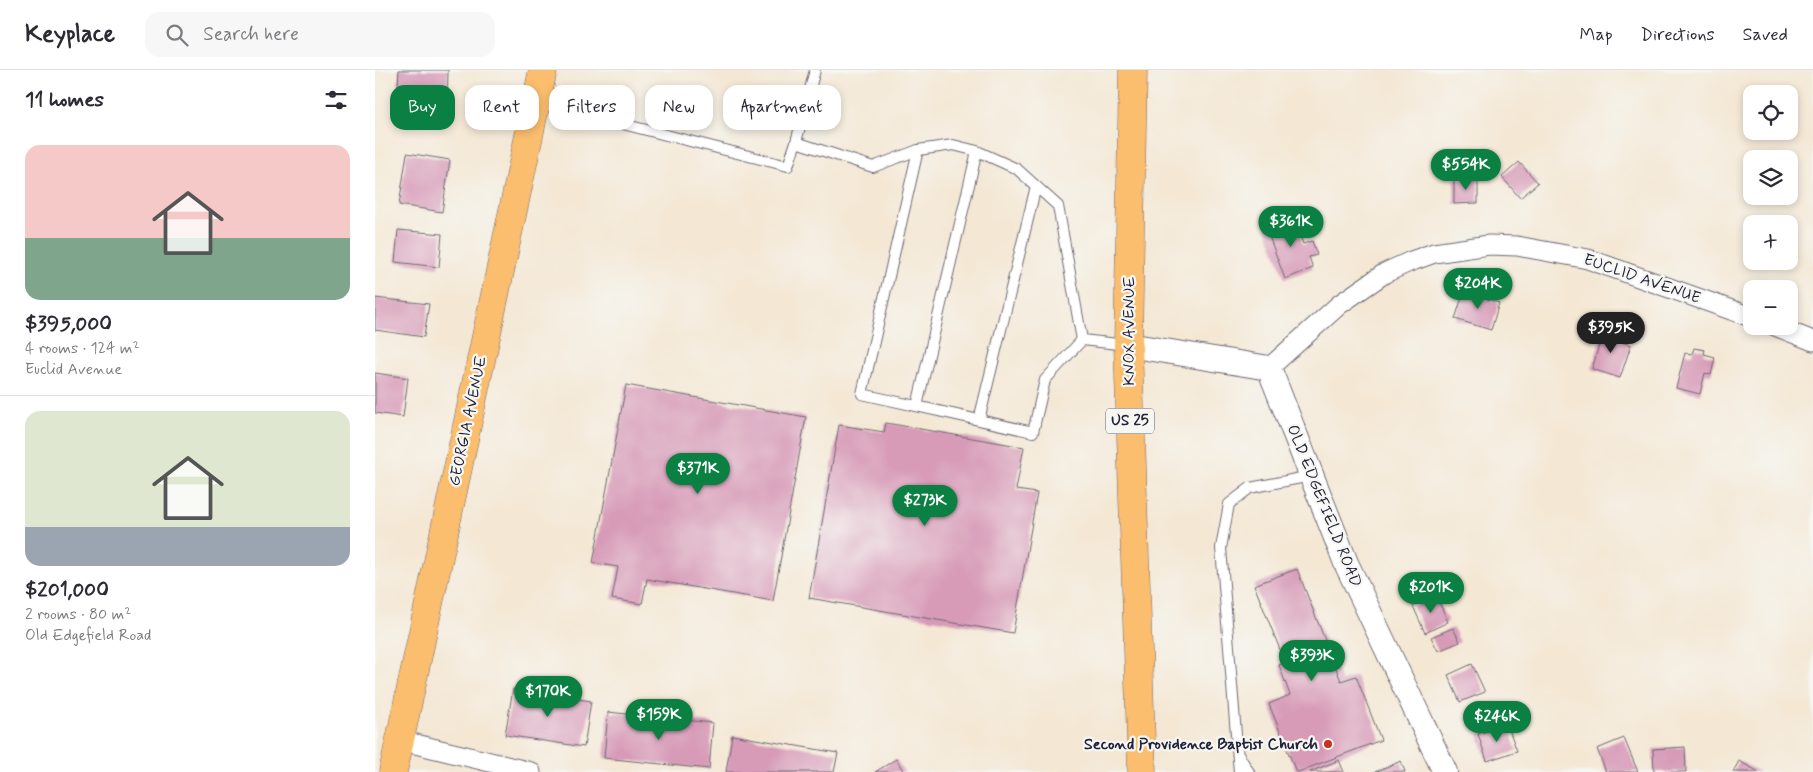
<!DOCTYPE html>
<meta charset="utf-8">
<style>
body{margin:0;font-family:Mynerve,sans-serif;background:#f7f7f7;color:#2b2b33;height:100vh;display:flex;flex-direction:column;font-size:19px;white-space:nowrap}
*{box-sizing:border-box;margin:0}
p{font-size:16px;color:#7c7c81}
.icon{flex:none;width:28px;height:28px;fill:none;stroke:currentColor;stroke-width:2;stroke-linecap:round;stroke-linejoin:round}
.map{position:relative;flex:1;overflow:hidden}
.sheet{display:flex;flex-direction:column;background:#fff;width:375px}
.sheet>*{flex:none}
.top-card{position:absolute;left:15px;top:15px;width:475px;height:45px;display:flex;gap:10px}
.tools{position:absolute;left:1368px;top:15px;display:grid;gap:10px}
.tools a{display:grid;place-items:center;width:55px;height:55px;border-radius:10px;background:#fff;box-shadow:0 2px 8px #0003;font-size:25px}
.price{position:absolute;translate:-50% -42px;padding:0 11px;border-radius:18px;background:#0b8043;color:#fff;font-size:16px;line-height:32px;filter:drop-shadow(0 1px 2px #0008)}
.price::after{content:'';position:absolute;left:50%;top:30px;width:15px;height:11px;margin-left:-8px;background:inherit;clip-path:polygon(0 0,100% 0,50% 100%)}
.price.on{background:#222;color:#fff}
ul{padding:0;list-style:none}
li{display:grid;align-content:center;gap:10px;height:265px;padding:0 25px}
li+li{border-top:1px solid #e1e1e2}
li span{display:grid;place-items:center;height:155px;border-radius:15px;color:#555}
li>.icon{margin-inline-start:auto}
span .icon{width:90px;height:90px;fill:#fffc;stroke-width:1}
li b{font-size:21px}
h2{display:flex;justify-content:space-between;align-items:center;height:60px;padding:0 25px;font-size:21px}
.pill{padding:0 18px;border-radius:15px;background:#fff;box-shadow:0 2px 8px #0003;font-size:18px;line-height:45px}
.pill.on{background:#0b8043;color:#fff}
header{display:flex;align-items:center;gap:30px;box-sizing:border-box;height:70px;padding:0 25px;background:#fff;border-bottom:1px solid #e1e1e2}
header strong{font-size:24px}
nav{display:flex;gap:28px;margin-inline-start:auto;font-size:18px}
.search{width:350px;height:45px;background:#f7f7f7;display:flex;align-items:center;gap:12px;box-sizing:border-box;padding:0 18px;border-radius:15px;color:#7c7c81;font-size:19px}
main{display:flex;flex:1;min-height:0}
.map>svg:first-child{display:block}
.building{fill:#d79ab7}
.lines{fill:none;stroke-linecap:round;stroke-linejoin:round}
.service-casing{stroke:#6c6771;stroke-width:12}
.minor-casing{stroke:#6c6771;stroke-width:21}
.tertiary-casing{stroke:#6c6771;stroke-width:26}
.primary-casing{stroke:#6c6771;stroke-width:29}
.service{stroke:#fff;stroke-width:10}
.minor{stroke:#fff;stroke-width:19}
.tertiary{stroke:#fff;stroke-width:24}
.primary{stroke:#fbbd6e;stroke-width:28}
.poi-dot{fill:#c8321e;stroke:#f6f6f2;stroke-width:2}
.labels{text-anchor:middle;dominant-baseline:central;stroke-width:4.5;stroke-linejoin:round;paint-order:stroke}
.shield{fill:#f6f6f2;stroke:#626272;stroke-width:1}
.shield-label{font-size:15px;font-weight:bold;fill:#22223b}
.street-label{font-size:16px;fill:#22223b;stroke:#f6f6f2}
.poi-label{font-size:16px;font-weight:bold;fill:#22223b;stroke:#f6f6f2;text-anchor:end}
</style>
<header>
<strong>Keyplace</strong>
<div class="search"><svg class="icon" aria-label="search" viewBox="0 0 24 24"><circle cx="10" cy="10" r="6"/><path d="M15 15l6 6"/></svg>Search here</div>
<nav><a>Map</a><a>Directions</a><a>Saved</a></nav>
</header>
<main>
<section class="sheet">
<h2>11 homes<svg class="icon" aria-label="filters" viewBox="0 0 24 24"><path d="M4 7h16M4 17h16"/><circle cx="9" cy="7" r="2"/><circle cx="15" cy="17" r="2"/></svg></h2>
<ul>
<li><span style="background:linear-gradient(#f6c9c9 60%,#7fa58c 0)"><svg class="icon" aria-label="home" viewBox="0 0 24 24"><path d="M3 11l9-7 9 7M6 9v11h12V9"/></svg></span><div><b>$395,000</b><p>4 rooms · 124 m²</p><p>Euclid Avenue</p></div></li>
<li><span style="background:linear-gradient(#dfe7d0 75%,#9aa5b1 0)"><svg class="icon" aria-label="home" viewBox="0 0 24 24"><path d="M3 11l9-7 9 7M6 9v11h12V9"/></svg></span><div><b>$201,000</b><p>2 rooms · 80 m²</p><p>Old Edgefield Road</p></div></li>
</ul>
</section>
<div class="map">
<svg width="1438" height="702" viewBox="0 0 1438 702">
<rect width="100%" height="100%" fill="#f6f6f2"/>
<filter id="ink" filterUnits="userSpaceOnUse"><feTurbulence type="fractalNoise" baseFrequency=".02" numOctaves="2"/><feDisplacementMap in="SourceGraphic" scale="10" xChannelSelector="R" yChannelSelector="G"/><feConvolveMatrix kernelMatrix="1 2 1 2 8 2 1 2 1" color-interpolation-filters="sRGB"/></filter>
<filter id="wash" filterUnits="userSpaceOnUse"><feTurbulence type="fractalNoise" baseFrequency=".0096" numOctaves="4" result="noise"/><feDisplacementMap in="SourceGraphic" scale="20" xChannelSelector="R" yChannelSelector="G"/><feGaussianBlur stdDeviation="1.12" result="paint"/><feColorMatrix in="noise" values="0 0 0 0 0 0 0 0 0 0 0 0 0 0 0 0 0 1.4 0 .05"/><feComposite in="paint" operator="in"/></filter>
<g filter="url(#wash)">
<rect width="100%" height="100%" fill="#f4e8d5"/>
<g id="blocks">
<!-- building -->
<g class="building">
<polygon points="24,0 73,0 72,43 48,42 49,16 23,15"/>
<polygon points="32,83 75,90 67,142 24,135"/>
<polygon points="1144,92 1163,113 1145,128 1127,107"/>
<polygon points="1103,108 1103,133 1079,134 1079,109"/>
<polygon points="919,148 928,174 937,171 942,185 934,187 938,198 910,209 891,158"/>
<polygon points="23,160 67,164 64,197 20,192"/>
<polygon points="1103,220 1114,224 1112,229 1124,233 1116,260 1080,249 1088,224 1100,228"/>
<polygon points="0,228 54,234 49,267 0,260"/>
<polygon points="1229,258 1246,264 1243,271 1256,275 1245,308 1217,299"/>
<polygon points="1319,278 1330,280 1329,284 1340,287 1336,305 1330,303 1325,324 1301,318 1310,283 1317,284"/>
<polygon points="0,303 33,308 28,347 0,343"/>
<polygon points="251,315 431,347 398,531 272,509 267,534 237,529 243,497 218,493"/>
<polygon points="511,353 649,377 641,420 662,423 638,563 434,528 464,355 509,362"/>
<polygon points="922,499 966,611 981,606 1006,670 923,702 921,702 894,634 915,625 904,595 910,592 879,515"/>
<polygon points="1061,525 1073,552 1050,563 1038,536"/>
<polygon points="1078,558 1085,572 1063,581 1056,567"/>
<polygon points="1097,594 1110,622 1085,632 1073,605"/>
<polygon points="138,619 216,631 209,677 130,665"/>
<polygon points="233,642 338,653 334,699 229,688"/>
<polygon points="1132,654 1142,681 1112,691 1103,664"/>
<polygon points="357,665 463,683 459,702 351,702"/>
<polygon points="1249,668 1263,702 1231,702 1222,679"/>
<polygon points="1310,677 1311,702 1279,702 1278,679"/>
<polygon points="521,689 529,702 500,702"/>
<polygon points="964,690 969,702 935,702"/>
<polygon points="1026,691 1030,702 1000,702"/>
<polygon points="1364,691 1384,702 1358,702"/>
</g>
</g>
</g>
<g filter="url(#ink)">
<use href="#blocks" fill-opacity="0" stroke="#6c6771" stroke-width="1"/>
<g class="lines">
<!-- service casing -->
<g class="service-casing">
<g id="service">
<polyline points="161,32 413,96 421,72 440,0"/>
<polyline points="421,72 498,97 543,80 578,75 602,81 642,99 683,136 707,270 752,275"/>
<polyline points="543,80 487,324 658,362 670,310 707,270"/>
<polyline points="542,336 602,81"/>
<polyline points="604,350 661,116"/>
<polyline points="864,686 874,702"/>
<polyline points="864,702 846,478 854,434 875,418 936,406"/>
</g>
</g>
<!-- minor casing -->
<g class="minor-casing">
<g id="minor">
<polyline points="1400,256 1438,271"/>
<polyline points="894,298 965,234 1010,203 1034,192 1059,183 1114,175 1142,176 1213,189 1376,247"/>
<polyline points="24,670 156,702"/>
</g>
</g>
<!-- tertiary casing -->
<g class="tertiary-casing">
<polyline id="tertiary" points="753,275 894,298 971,493 1070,702"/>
</g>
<!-- primary casing -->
<g class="primary-casing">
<g id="primary">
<polyline points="758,0 753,275 767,702"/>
<polyline points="18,702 168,0"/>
</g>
</g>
<!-- service -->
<use href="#service" class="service"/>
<!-- minor -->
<use href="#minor" class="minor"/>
<!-- tertiary -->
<use href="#tertiary" class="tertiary"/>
<!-- primary -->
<use href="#primary" class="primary"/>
</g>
</g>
<!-- markers -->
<circle class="poi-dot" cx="953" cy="674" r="5"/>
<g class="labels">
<!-- shield labels -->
<rect class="shield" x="731" y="338.5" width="48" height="25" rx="4"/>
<g class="shield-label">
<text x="755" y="351">US 25</text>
</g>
<!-- street labels -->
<g class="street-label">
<text transform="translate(1267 209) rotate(19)">EUCLID AVENUE</text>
<text transform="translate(754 261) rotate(-90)">KNOX AVENUE</text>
<text transform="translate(93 351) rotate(-78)">GEORGIA AVENUE</text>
<text transform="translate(949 436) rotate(68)">OLD EDGEFIELD ROAD</text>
</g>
<!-- poi labels -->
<g class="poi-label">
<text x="943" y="674">Second Providence Baptist Church</text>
</g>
</g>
</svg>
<div class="tools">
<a><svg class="icon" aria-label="locate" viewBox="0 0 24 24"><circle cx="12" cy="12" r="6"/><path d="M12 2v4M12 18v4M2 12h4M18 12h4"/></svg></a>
<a><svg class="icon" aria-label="layers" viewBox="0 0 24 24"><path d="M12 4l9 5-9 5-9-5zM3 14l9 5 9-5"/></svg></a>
<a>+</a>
<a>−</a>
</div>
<b class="price" style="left:1091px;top:121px">$554K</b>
<b class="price" style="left:916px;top:178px">$361K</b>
<b class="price" style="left:1103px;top:240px">$204K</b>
<b class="price on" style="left:1236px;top:284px">$395K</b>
<b class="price" style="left:323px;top:425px">$371K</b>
<b class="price" style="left:550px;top:457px">$273K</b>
<b class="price" style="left:1056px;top:544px">$201K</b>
<b class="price" style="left:937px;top:612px">$393K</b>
<b class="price" style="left:173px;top:648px">$170K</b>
<b class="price" style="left:284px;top:671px">$159K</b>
<b class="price" style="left:1122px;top:673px">$246K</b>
<div class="top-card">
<a class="pill on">Buy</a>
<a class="pill">Rent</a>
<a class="pill">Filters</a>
<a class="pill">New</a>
<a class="pill">Apartment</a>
</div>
</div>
</main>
